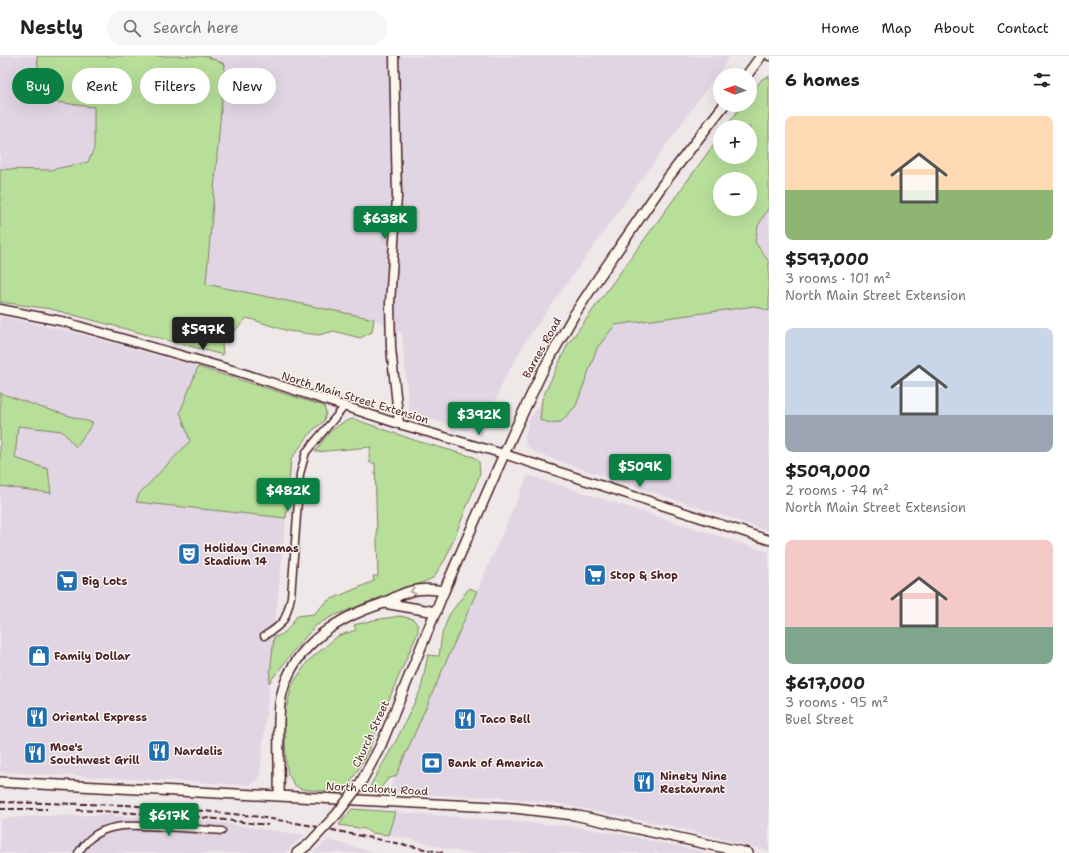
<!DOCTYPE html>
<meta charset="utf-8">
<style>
body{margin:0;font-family:"Shantell Sans",sans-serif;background:#f6f6f6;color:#202124;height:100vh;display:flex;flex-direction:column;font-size:15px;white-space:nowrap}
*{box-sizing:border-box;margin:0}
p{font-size:13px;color:#757577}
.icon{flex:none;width:22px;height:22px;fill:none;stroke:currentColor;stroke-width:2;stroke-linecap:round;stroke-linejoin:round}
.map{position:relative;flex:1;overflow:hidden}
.panel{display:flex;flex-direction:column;background:#fff;width:300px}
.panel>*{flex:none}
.top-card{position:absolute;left:12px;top:12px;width:380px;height:36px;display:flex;gap:8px}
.needle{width:26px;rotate:272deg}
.controls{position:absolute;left:713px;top:12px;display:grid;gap:8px}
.controls a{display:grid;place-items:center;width:44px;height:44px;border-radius:50%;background:#fff;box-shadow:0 4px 16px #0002;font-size:20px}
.price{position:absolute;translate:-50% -34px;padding:0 9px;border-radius:4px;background:#0b8043;color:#fff;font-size:13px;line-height:26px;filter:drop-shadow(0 1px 2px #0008)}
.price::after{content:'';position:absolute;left:50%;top:24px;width:12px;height:9px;margin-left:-6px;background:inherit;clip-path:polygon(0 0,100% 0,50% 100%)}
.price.current{background:#222;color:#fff}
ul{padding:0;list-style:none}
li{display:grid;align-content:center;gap:8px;height:212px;padding:0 16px}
li span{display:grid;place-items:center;height:124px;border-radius:8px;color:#555}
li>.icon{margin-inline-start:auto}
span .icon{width:72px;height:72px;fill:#fffc;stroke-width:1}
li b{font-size:17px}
h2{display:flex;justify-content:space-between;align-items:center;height:48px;padding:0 16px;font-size:17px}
.tag{padding:0 14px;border-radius:18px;background:#fff;box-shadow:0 4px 16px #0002;font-size:14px;line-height:36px}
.tag.current{background:#0b8043;color:#fff}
header{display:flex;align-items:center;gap:24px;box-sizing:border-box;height:56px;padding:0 20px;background:#fff;border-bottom:1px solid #e0e0e0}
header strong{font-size:19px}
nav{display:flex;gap:22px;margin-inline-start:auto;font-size:14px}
.search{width:280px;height:36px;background:#f6f6f6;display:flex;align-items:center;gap:10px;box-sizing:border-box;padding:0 14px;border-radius:22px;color:#757577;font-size:15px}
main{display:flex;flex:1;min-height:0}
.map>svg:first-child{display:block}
.built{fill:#e1d5e4;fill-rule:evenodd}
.green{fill:#b7df9a;stroke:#807f62;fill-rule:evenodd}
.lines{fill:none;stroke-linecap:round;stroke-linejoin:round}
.street-casing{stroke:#4a1f2b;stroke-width:9}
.secondary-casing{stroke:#4a1f2b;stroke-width:11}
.primary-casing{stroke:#4a1f2b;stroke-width:12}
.street{stroke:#fbf7ec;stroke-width:6}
.secondary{stroke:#fbf7ec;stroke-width:8}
.primary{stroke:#fbf7ec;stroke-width:9}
.rail{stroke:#4a1f2b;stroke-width:2;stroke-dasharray:6 3;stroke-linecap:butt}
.primary-bridge-casing{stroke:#4a1f2b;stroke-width:12;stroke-linecap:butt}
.primary-bridge{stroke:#fbf7ec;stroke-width:9}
.oneway{stroke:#ab9695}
.labels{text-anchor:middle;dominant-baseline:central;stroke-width:3;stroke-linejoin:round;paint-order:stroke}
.street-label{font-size:11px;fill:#4a1f2b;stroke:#fbf7ec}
.poi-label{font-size:11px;font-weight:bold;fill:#4a1f2b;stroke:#fbf7ec;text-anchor:start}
</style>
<header>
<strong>Nestly</strong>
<div class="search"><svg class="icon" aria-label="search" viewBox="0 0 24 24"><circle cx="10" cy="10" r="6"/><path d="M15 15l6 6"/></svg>Search here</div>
<nav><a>Home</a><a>Map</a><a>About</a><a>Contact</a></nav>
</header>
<main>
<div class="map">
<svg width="769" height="797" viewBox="0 0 769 797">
<rect width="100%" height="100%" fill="#efe8e8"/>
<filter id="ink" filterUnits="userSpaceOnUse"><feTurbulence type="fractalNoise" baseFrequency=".025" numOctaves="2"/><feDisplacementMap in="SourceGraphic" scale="8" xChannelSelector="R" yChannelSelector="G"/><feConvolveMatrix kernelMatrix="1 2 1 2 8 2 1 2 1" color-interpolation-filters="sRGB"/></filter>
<g filter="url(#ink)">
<!-- built -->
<g class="built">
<polygon points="0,0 37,0 40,30 94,51 94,93 88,106 50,114 0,113"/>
<polygon points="206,0 730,0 525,286 503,326 482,380 409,356 402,278 374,263 206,228 225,9"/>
<path d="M769,24V475L535,397L526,389L525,381L529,364L666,163L720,101H750V71ZM720,123H750V153H720Z"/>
<polygon points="0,260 73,276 198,311 180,356 190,385 139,438 137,446 286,462 260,718 255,726 249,729 0,716 0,430 51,436 48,413 15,402 18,369 62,375 93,367 40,351 0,337"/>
<polygon points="528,419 769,496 769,795 676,771 555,747 497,741 388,737"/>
<polygon points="395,756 570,770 615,777 710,797 465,797 405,782 388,779"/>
<polygon points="104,759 208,765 305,779 285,797 0,797 0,763 34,760"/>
<polygon points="328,784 378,797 312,797"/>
</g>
<!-- green -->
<g class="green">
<polygon points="37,0 206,0 225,8 206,228 374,263 372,276 360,282 334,275 319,279 288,275 247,262 222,288 223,299 51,253 0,246 0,113 50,114 88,106 94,93 94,51 55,46 40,30"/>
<path d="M769,20V151L758,170L755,186L769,206V255L755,250L615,269L597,292L576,350L561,366L550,367L540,364L542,343L568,288L720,80V101H750V71H726L742,49H750V39L762,23ZM720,123H750V153H720Z"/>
<polygon points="198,311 324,350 326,357 324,365 312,375 291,403 286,462 136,446 139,438 190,385 180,356"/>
<polygon points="0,337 40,351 93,367 76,391 62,375 18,370 15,402 48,413 51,437 0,430"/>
<path d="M354,363L417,385L474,401L479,406L480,418L446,502L433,522L424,526L381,541L331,561L315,570L296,592L269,627L274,581C286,579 290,570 297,560L314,558L327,545L374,525L373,520H378L375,407H370L369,400L371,391L315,396C324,382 337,365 354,363Z"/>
<polygon points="469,532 477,535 396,720 388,723 379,734 370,730 397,683 421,633 428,599 439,600 442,578 449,559"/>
<path d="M400,560L413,563L418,570V576C409,597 399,619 390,641C377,674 365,709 342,737L301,733L293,728L292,724L288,719L286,705L284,653L287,650L292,629L308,605L338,580L356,574L354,569L374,564Z"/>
<polygon points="352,753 395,756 388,779 371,777 365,773 339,769"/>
</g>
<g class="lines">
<!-- street casing -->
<g class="street-casing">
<g id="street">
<polyline points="768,0 769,1"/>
<path d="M264,580C284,568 286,564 291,541L300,418L306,396L345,350"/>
<path d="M78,797C84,788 92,779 102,775C121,767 144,770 164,771C183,772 203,773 222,775"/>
</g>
</g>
<!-- secondary casing -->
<g class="secondary-casing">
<g id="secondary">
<polyline points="394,0 397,141 390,247 391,292 399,368"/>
<polyline points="0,253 61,265 236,315 399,368 504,398 769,484"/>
</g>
</g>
<!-- primary casing -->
<g class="primary-casing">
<g id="primary">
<polyline points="747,19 761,0"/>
<polyline points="384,547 436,556"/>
<polyline points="0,726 514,752 574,759 748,797"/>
<polyline points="360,728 381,689 444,535 512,380 542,316 574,259 597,224 661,131 724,49"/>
<path d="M279,739C280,709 277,678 280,648C287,595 333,563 381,548C387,546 393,542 400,539C415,532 429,532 444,535"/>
<polyline points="297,797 309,788"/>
</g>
</g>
<!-- street -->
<use href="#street" class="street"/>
<!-- secondary -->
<use href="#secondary" class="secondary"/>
<!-- primary -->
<use href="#primary" class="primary"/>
<!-- rail -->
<g class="rail">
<polyline points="0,746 125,749 193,754 253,760 308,769 444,797"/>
<polyline points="0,753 47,753"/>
<polyline points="77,754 190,760 268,769"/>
</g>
<!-- primary-bridge casing -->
<g class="primary-bridge-casing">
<polyline id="primary-bridge" points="309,788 337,758 360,728"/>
</g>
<!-- primary-bridge -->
<use href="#primary-bridge" class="primary-bridge"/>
</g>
<!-- one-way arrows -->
<defs><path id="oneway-chevron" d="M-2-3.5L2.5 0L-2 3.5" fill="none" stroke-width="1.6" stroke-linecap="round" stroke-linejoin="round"/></defs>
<use class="oneway" href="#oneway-chevron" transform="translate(413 535) rotate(165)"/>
</g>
<!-- icons -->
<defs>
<g id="theatre-square" transform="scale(1.15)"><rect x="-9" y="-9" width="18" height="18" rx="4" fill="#1f6fb2" stroke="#fbf7ec"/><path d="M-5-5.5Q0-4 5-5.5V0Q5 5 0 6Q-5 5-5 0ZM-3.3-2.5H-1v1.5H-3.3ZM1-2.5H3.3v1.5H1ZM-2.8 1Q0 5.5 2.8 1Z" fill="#fff"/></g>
<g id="supermarket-square" transform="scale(1.15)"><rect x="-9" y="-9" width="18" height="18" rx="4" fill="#1f6fb2" stroke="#fbf7ec"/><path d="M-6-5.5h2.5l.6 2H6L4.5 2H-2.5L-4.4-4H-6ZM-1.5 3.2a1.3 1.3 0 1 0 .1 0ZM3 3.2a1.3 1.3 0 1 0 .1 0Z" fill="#fff"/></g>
<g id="shop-square" transform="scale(1.15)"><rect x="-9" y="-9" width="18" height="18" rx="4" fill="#1f6fb2" stroke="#fbf7ec"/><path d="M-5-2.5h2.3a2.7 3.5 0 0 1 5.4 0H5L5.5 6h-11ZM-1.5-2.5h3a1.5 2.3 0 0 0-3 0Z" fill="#fff"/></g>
<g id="restaurant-square" transform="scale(1.15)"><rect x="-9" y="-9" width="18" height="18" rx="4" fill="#1f6fb2" stroke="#fbf7ec"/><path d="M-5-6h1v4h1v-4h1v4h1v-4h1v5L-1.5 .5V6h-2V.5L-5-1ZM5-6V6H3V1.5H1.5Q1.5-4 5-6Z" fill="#fff"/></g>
<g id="bank-square" transform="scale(1.15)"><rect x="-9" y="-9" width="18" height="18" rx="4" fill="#1f6fb2" stroke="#fbf7ec"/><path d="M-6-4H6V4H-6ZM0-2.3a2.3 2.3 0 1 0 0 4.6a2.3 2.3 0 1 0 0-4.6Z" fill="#fff"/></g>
</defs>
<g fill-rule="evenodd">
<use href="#theatre-square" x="189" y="498"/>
<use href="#supermarket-square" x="595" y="519"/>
<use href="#supermarket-square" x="67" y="525"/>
<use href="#shop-square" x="39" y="600"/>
<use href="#restaurant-square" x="37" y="661"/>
<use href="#restaurant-square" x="465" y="663"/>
<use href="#restaurant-square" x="159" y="695"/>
<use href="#restaurant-square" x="35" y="697"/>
<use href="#bank-square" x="432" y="707"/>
<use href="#restaurant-square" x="644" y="726"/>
</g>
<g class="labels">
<!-- street labels -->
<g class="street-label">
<text transform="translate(542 292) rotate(-61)">Barnes Road</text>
<text transform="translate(355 342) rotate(17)">North Main Street Extension</text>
<text transform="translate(371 678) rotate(-65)">Church Street</text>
<text transform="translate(377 733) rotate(3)">North Colony Road</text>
</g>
<!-- poi labels -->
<g class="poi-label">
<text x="204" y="492">Holiday Cinemas<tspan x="204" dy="13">Stadium 14</tspan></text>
<text x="610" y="519">Stop &amp; Shop</text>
<text x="82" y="525">Big Lots</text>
<text x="54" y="600">Family Dollar</text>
<text x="52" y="661">Oriental Express</text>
<text x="480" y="663">Taco Bell</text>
<text x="50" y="691">Moe's<tspan x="50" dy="13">Southwest Grill</tspan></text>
<text x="174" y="695">Nardelis</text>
<text x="448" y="707">Bank of America</text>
<text x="660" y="720">Ninety Nine<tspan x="660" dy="13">Restaurant</tspan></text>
</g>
</g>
</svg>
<div class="controls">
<a><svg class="needle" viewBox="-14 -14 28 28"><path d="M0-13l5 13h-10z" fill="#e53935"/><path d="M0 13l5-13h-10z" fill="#757577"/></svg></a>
<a>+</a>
<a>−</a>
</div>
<b class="price" style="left:385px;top:184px">$638K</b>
<b class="price current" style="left:203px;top:295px">$597K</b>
<b class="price" style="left:479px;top:380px">$392K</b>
<b class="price" style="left:640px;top:432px">$509K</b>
<b class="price" style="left:288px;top:456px">$482K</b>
<b class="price" style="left:169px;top:781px">$617K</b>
<div class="top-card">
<a class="tag current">Buy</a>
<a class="tag">Rent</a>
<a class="tag">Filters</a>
<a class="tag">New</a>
</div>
</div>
<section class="panel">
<h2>6 homes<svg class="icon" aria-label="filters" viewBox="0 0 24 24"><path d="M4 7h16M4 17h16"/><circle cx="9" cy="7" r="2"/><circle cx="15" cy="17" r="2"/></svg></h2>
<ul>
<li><span style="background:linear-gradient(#ffd9b3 60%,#8fb573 0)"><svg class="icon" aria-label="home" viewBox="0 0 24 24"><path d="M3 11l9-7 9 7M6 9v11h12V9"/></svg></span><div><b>$597,000</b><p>3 rooms · 101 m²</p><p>North Main Street Extension</p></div></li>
<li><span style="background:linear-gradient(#c9d6e8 70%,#9aa5b1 0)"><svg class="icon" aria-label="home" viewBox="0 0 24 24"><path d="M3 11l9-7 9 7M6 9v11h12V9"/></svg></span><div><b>$509,000</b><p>2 rooms · 74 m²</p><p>North Main Street Extension</p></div></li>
<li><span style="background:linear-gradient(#f6c9c9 70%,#7fa58c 0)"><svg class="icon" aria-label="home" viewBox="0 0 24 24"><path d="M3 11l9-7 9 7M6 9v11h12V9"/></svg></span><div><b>$617,000</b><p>3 rooms · 95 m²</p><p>Buel Street</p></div></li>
</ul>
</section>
</main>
